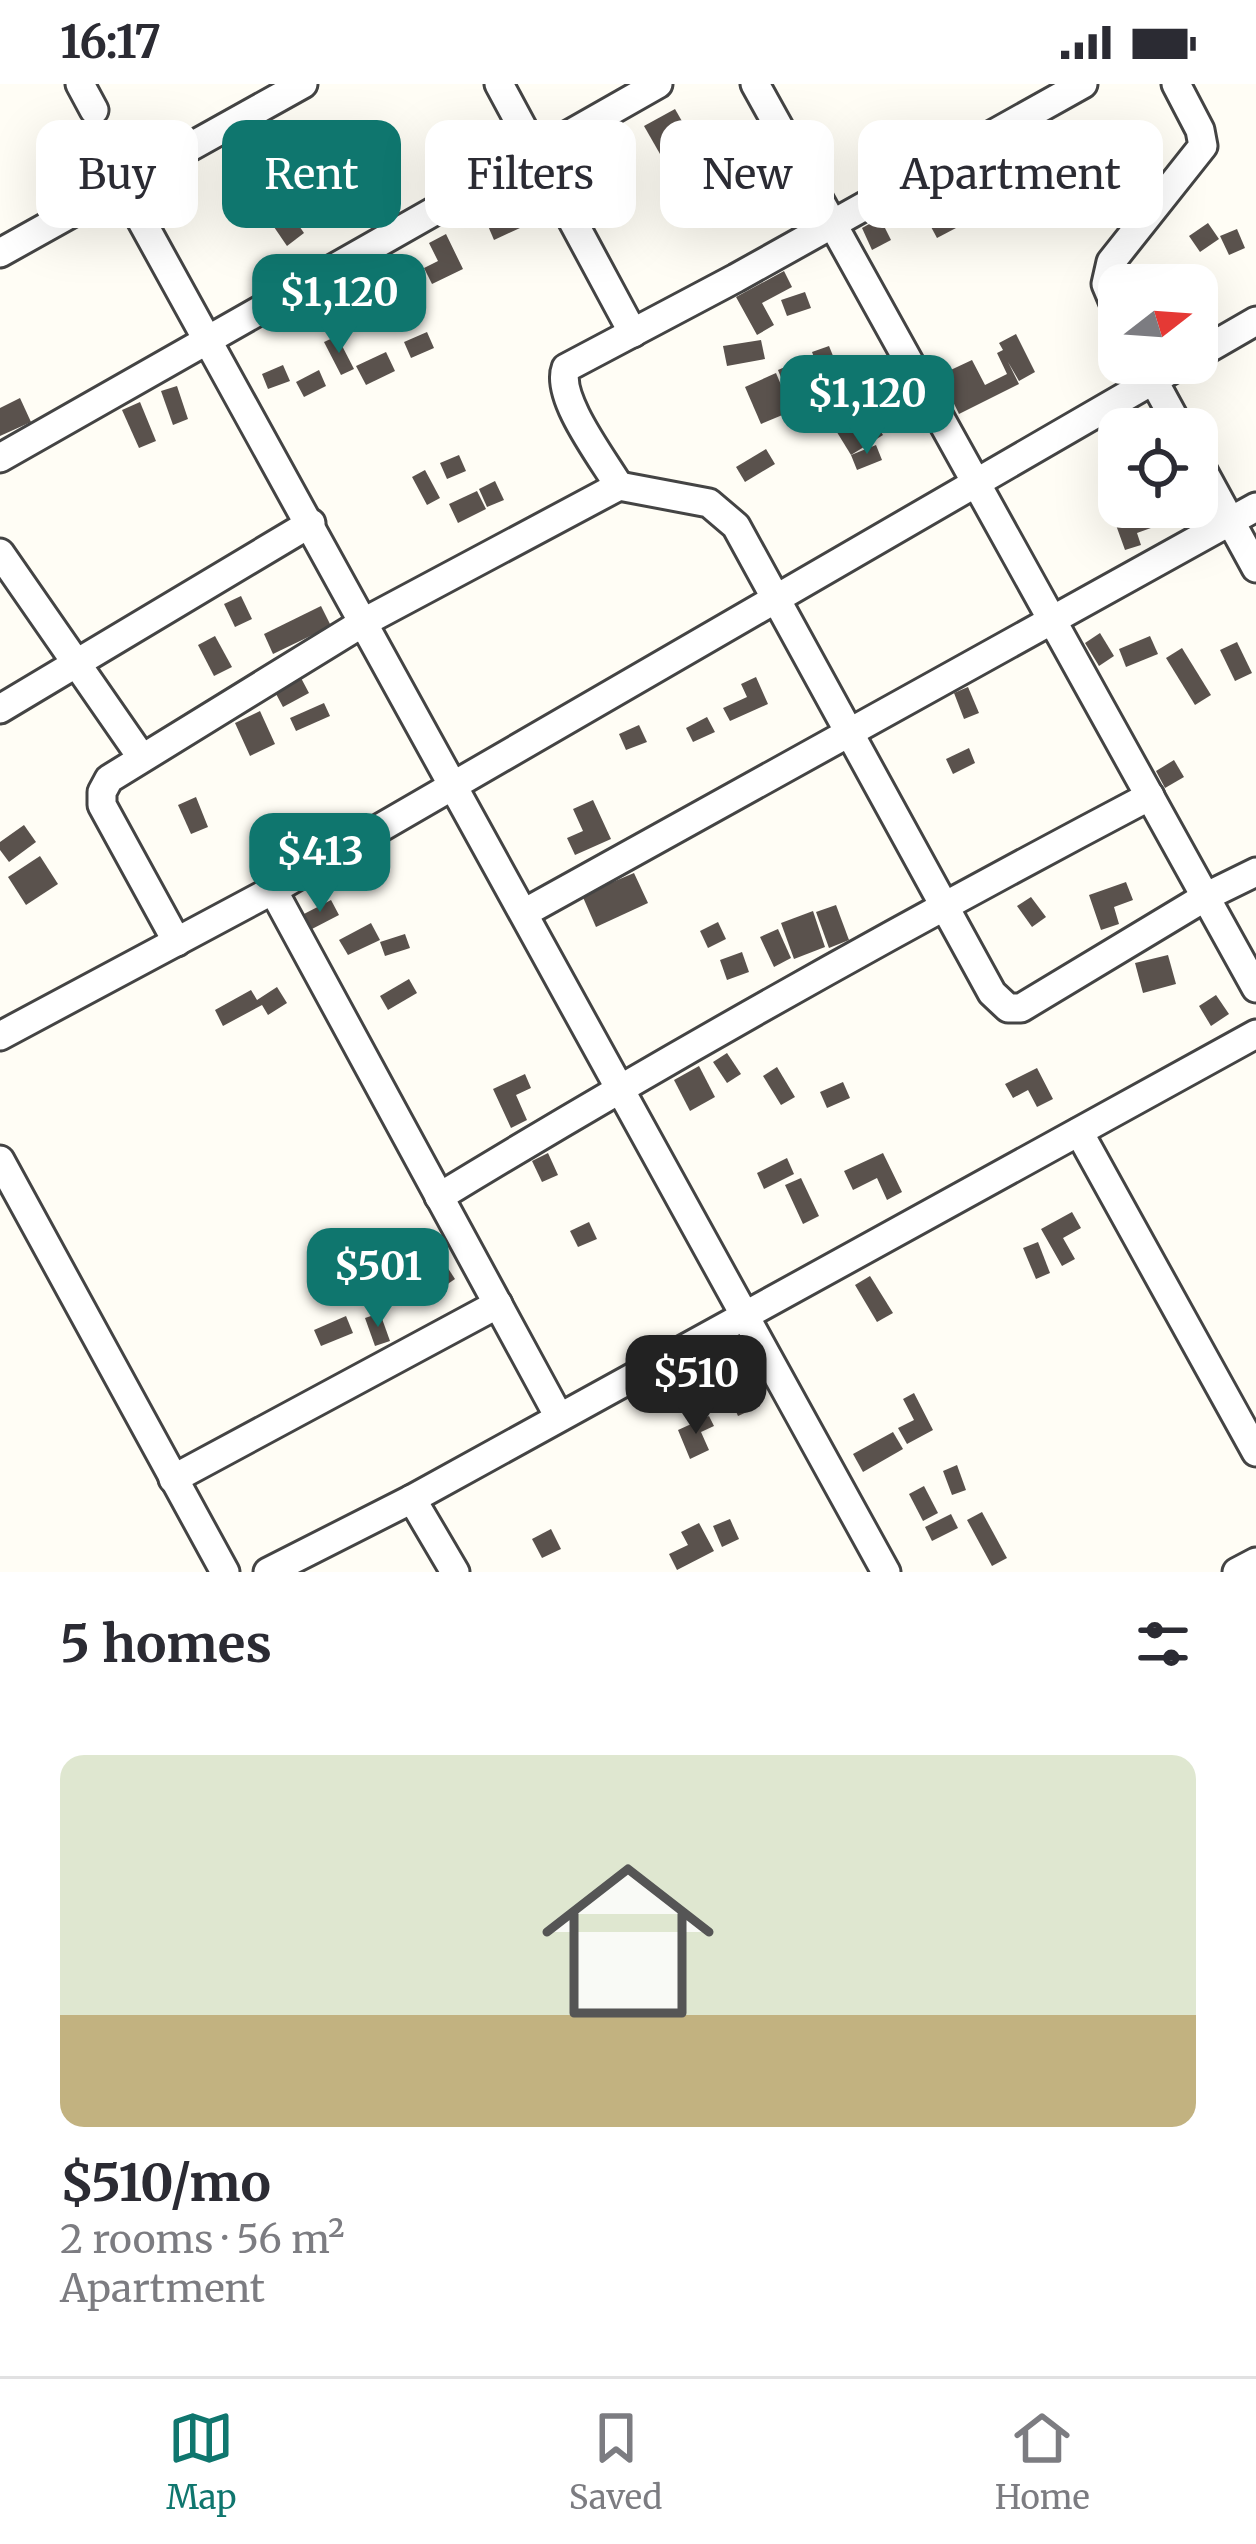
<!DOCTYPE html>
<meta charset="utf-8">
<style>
body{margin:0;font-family:Merriweather,serif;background:#f2f2f3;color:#2b2b33;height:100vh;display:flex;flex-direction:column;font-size:45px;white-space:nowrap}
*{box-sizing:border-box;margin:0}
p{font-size:39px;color:#7c7c81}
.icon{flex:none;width:66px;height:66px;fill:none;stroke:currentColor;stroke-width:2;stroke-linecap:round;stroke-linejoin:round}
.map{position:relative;height:1488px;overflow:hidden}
.sheet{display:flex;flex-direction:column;background:#fff;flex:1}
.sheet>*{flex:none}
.hud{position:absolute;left:36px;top:36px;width:1185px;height:108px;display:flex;gap:24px}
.needle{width:78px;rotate:73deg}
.controls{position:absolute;left:1098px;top:180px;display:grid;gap:24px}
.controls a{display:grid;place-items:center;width:120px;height:120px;border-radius:24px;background:#fff;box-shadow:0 12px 48px #0002;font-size:60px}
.price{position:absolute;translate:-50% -102px;padding:0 27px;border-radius:24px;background:#0f766e;color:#fff;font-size:39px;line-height:78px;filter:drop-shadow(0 3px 6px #0008)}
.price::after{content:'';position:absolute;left:50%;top:72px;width:36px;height:27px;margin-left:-18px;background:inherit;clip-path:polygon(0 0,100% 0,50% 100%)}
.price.on{background:#222;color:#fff}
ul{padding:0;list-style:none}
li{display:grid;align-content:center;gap:24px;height:636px;padding:0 60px}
li span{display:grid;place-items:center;height:372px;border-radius:24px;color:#555}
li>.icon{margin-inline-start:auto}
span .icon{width:216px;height:216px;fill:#fffc;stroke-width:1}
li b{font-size:51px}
h2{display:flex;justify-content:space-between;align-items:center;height:144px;padding:0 60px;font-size:51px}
.tag{padding:0 42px;border-radius:24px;background:#fff;box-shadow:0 12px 48px #0002;font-size:42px;line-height:108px}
.tag.on{background:#0f766e;color:#fff}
.status{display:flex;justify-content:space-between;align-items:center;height:84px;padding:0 60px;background:#fff;direction:ltr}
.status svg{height:33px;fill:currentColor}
.tab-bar{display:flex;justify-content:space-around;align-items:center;height:168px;border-top:3px solid #e1e1e2;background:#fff;font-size:33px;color:#7c7c81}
.tab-bar a{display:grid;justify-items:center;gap:6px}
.tab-bar .on{color:#0f766e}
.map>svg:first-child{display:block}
.building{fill:#5a524d}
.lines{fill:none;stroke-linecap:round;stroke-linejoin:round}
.street-casing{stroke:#444;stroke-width:33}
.street{stroke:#fff;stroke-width:27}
</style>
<div class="status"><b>16:17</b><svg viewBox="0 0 49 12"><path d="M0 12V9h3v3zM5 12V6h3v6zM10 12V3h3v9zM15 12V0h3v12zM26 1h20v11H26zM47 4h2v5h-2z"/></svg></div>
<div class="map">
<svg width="1256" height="1488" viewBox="0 0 1256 1488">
<rect width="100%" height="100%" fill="#fffdf5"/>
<!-- building -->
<g class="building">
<polygon points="675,25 691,53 660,70 644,42"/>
<polygon points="369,50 383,82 356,93 343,62"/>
<polygon points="547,113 555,135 538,141 531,118"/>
<polygon points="943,118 956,144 937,154 923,128"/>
<polygon points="291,130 304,149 287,162 274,143"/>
<polygon points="514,130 520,144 494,156 488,142"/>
<polygon points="880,134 891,156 872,166 862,144"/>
<polygon points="1208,139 1219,155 1200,168 1189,152"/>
<polygon points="1237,145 1245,164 1229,171 1220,152"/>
<polygon points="446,150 463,185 432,200 424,184 438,177 429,159"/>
<polygon points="784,187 792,203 762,219 774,241 757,251 736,213"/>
<polygon points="805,208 811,224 787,232 781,216"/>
<polygon points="427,248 434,264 411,274 404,258"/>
<polygon points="1016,250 1035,288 1019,297 1008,278 1019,300 959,330 940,291 972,276 985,301 1007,290 997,269 1003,266 999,259"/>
<polygon points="337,252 354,285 341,291 324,258"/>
<polygon points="761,256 765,275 727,282 723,262"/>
<polygon points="829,262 842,294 824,301 812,268"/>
<polygon points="386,268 395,287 366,301 356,282"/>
<polygon points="794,279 809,316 793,323 778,286"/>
<polygon points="283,281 290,297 268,305 262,290"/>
<polygon points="319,286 326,302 304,313 296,298"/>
<polygon points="776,289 792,327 761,340 745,303"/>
<polygon points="177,302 188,335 173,341 161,307"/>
<polygon points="20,314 31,338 0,352 0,324"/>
<polygon points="140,318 156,357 139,364 122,326"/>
<polygon points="866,325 883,351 851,371 835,345"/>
<polygon points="876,361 882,376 857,386 851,371"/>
<polygon points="766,365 775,380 745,398 736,383"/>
<polygon points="459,371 466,387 447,395 440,379"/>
<polygon points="425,386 440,414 427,421 412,393"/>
<polygon points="495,397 504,416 487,423 479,405"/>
<polygon points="477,407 486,425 458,439 449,420"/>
<polygon points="1132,423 1144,423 1149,439 1160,435 1162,440 1137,449 1141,461 1125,466 1112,430"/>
<polygon points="241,512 252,535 235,543 224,520"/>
<polygon points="321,522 331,542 273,570 264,550"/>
<polygon points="1100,549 1114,572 1099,582 1085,559"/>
<polygon points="215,552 232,583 214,592 198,561"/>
<polygon points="1150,552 1158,570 1126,583 1119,565"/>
<polygon points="1237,558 1252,589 1235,597 1220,566"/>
<polygon points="1182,564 1211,611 1195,621 1166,574"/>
<polygon points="756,593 768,620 730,637 723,624 747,613 741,600"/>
<polygon points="301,594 309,609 283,623 275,608"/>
<polygon points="968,603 979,629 964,635 954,609"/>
<polygon points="324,619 330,632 296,647 290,634"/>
<polygon points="260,627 275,660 250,672 235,639"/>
<polygon points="707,633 715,648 693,658 686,644"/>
<polygon points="639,641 647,658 626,666 619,650"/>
<polygon points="969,664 975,679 953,690 946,675"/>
<polygon points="1174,676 1184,693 1165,704 1156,687"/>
<polygon points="196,713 208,743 191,750 178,721"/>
<polygon points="593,716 611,755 575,771 567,754 583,747 573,725"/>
<polygon points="24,741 36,758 9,778 0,766 0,758"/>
<polygon points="40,772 58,800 26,821 8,793"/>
<polygon points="634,789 648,819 596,843 582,811"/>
<polygon points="1126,798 1133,816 1114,823 1119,840 1101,846 1089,811"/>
<polygon points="1031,813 1046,833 1032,843 1017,822"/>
<polygon points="331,816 339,831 310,846 302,831"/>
<polygon points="836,821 849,856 829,864 816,828"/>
<polygon points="813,827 825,863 794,875 781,839"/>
<polygon points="718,838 726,855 708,864 700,847"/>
<polygon points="371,839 380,856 348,871 339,856"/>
<polygon points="778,845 791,874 774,883 760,853"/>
<polygon points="405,850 410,864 385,872 380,858"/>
<polygon points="742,868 749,888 727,896 720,876"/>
<polygon points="1168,871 1176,900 1143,909 1135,879"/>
<polygon points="409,895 417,909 388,926 380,912"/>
<polygon points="277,903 287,919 268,931 262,921 223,942 215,926 251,906 257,916"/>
<polygon points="1216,911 1229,930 1211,942 1199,922"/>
<polygon points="727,969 741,990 727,999 713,978"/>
<polygon points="699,982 715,1013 690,1027 674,996"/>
<polygon points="777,983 795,1013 781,1021 763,992"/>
<polygon points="1037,984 1053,1015 1037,1023 1028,1006 1013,1014 1005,1000"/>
<polygon points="525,990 531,1004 516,1011 527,1036 511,1044 493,1005"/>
<polygon points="843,998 850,1014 827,1024 820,1008"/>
<polygon points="548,1069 558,1091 542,1098 532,1077"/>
<polygon points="883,1069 902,1108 887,1116 877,1094 853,1106 844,1087"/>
<polygon points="787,1074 794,1090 764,1105 757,1089"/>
<polygon points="801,1094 819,1132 803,1140 785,1101"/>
<polygon points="1072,1128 1081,1144 1063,1154 1075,1175 1062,1182 1041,1145"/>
<polygon points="589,1138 597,1155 578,1163 570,1147"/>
<polygon points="1038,1158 1050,1189 1036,1195 1023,1164"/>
<polygon points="442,1175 455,1195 439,1206 426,1186"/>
<polygon points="870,1192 893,1229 877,1238 855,1201"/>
<polygon points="380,1229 390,1257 375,1262 365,1234"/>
<polygon points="346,1232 353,1249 321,1262 314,1246"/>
<polygon points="753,1306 760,1322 738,1332 731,1316"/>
<polygon points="914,1309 933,1346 907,1360 898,1344 914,1336 903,1315"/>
<polygon points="709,1332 714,1342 701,1348 709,1366 690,1375 678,1346"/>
<polygon points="893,1348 903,1365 863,1388 853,1370"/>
<polygon points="957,1381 966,1406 952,1411 943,1387"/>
<polygon points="924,1402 938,1429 923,1437 909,1410"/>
<polygon points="982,1428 1007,1474 992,1482 967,1436"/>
<polygon points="951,1430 958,1444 932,1457 925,1443"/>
<polygon points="730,1435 739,1455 722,1463 713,1442"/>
<polygon points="699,1439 714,1467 677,1486 669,1470 688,1461 681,1448"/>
<polygon points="551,1445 561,1465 542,1474 532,1455"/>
</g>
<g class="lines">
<!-- street casing -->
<g class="street-casing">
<g id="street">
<polyline points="80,0 94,26"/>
<polyline points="499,0 633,249"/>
<polyline points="755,0 1256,904"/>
<polyline points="123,103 886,1488"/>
<polyline points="0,169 303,0"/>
<polyline points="1119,231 1106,200 1111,178 1203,62 1200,46 1176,0"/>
<polyline points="1197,271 1256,237"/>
<polyline points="1144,279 1180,345"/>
<polyline points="0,374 658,0"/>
<polyline points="1197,376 1256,484"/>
<path d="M619,402C603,375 555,313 566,284L736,194L1083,0"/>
<polyline points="0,469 142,674"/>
<polyline points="0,625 311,439"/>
<polyline points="273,806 559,1333"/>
<polyline points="524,829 1256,423"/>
<polyline points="177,858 102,721 102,708 109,695 364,538 619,402 709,419 736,442 992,909 1008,924 1021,924 1207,812 1256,788"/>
<polyline points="0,952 273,806 1183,279"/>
<polyline points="1079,1048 1256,1368"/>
<polyline points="0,1076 225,1488"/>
<path d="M439,1113C672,971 909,839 1150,712"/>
<polyline points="173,1395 498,1220"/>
<polyline points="412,1415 455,1488"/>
<polyline points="268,1488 412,1415 1256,950"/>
<polyline points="1237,1488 1256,1478"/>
</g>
</g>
<!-- street -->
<use href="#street" class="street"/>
</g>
</svg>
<div class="controls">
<a><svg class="needle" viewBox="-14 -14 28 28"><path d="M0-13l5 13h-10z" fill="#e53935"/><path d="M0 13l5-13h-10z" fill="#7c7c81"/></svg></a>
<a><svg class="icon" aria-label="locate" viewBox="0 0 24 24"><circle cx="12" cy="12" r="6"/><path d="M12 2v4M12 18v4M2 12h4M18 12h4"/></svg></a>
</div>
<b class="price" style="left:339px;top:272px">$1,120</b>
<b class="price" style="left:867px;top:373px">$1,120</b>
<b class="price" style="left:320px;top:831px">$413</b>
<b class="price" style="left:378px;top:1246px">$501</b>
<b class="price on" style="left:696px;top:1353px">$510</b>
<div class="hud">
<a class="tag">Buy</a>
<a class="tag on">Rent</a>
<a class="tag">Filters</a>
<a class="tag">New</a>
<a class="tag">Apartment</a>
</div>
</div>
<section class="sheet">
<h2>5 homes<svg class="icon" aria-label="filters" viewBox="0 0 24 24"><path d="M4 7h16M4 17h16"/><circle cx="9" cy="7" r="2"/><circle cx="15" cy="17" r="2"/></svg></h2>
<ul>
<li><span style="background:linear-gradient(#dfe7d0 70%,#c2b280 0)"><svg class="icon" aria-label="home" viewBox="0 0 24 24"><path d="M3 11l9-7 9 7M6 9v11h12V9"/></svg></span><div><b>$510/mo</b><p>2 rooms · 56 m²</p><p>Apartment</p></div></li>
</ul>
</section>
<nav class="tab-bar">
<a class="on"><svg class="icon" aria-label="map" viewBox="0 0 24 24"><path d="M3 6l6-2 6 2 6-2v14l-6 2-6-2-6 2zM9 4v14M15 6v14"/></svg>Map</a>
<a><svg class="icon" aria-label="saved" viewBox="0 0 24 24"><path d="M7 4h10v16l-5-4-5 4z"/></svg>Saved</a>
<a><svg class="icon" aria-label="home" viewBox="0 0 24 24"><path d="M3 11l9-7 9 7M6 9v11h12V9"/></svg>Home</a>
</nav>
